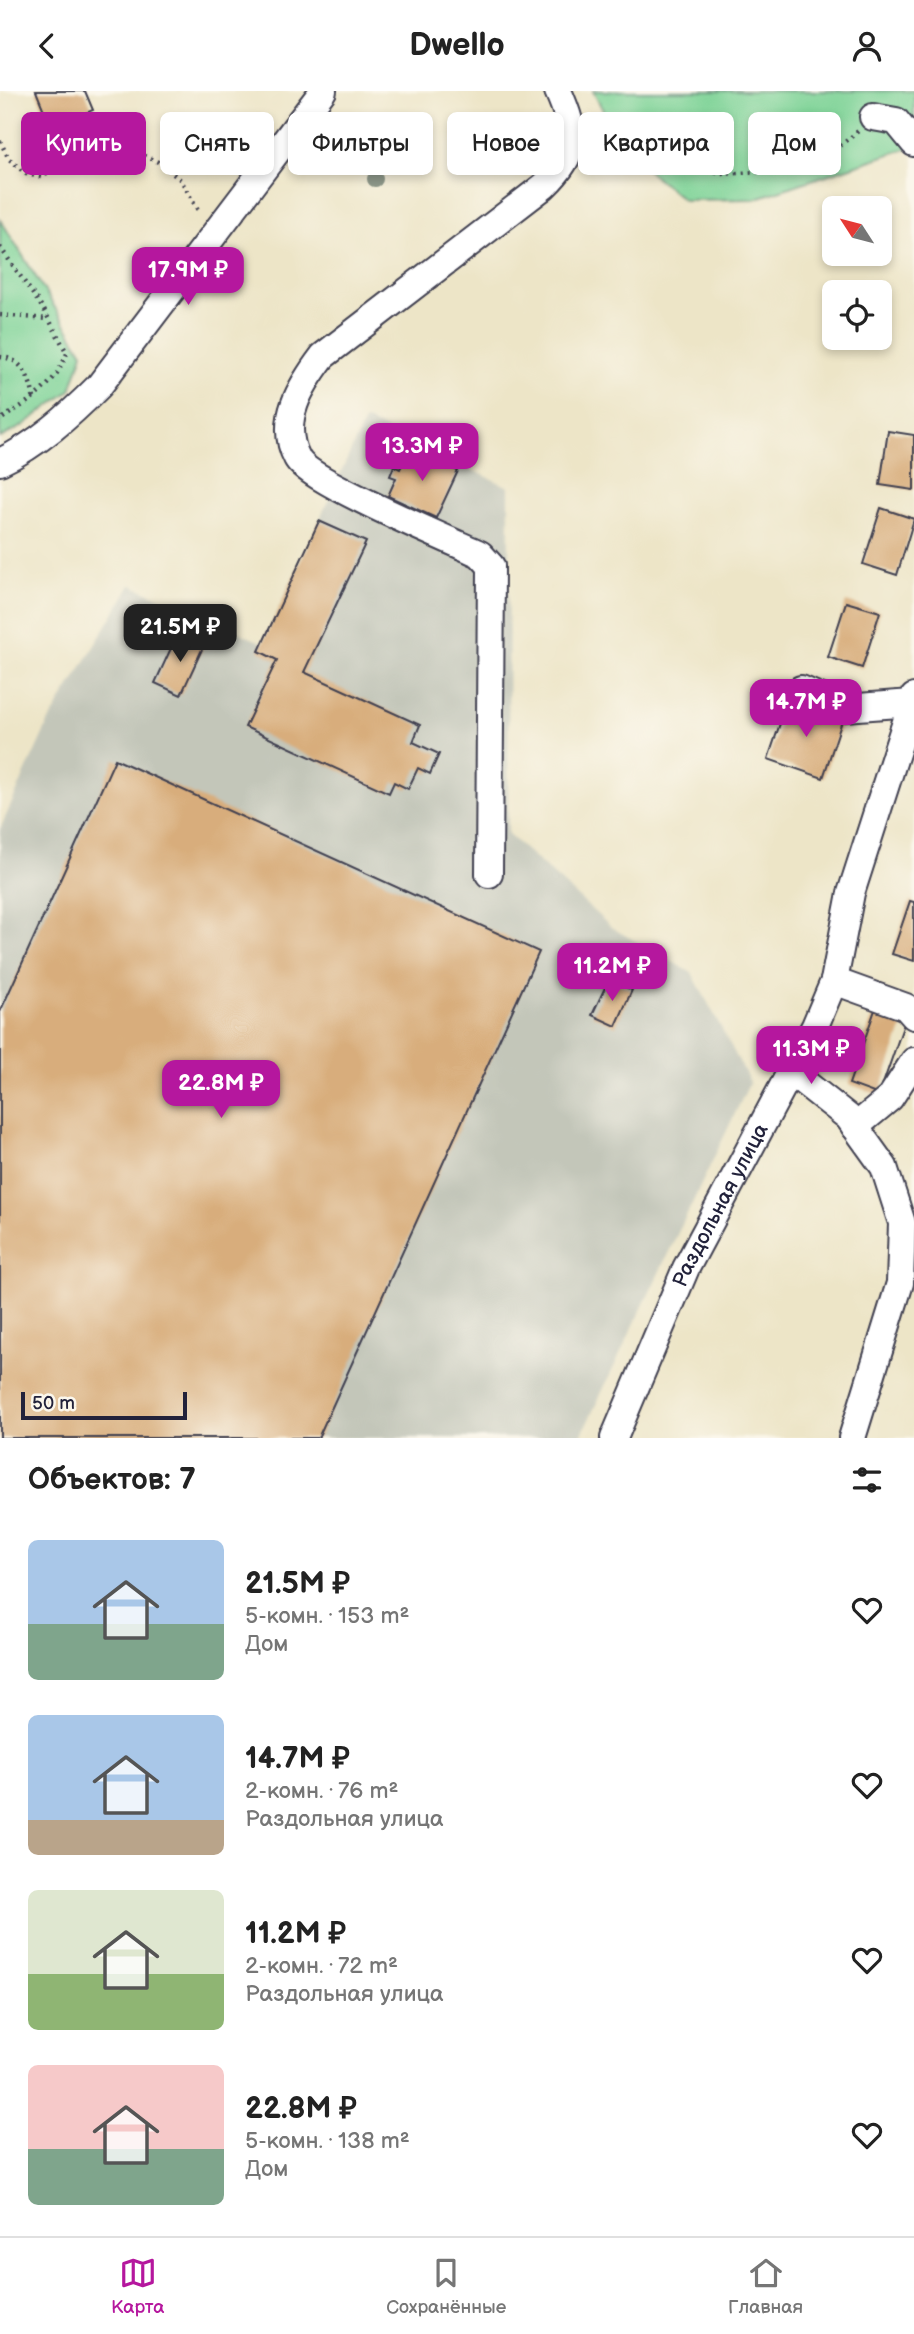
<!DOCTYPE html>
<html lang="ru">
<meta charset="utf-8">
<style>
body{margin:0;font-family:"Balsamiq Sans",sans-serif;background:#f6f6f6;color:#222;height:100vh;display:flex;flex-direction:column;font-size:26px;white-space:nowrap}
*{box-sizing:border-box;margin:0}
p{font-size:23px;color:#767676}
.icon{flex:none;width:38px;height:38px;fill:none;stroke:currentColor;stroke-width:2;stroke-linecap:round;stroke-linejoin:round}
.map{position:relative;height:1347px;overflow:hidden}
.side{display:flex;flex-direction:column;background:#fff;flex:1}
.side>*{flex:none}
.hud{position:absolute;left:21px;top:21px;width:873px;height:63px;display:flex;gap:14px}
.needle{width:46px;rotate:306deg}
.fabs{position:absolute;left:822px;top:105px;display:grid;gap:14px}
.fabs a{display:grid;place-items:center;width:70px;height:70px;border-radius:10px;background:#fff;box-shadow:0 4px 10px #0003;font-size:35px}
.scale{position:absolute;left:21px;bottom:18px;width:166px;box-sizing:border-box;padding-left:7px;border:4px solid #22223b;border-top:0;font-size:19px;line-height:24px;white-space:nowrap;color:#22223b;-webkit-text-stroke:5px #fbf7ec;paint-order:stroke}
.price{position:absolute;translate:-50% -60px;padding:0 16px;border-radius:14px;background:#b5179e;color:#fff;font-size:23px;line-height:46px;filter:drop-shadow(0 2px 4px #0008)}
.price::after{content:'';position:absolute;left:50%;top:42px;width:21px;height:16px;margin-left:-10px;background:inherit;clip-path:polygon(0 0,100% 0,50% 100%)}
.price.selected{background:#222;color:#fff}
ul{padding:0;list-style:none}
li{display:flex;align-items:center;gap:21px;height:175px;padding:0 28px}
li span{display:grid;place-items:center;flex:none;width:196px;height:140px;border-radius:10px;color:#555}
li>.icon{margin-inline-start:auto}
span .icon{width:84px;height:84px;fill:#fffc;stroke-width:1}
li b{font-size:30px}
h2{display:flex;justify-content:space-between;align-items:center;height:84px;padding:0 28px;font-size:30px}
.pill{padding:0 24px;border-radius:10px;background:#fff;box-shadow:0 4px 10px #0003;font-size:24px;line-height:63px}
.pill.selected{background:#b5179e;color:#fff}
header{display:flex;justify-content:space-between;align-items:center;height:91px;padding:0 28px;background:#fff;font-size:32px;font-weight:700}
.dock{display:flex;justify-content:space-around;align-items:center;height:98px;border-top:2px solid #e0e0e0;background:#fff;font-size:19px;color:#767676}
.dock a{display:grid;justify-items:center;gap:4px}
.dock .selected{color:#b5179e}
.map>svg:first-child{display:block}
.industrial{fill:#c3c6b9}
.green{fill:#7ed397;stroke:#507a69;stroke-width:2}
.building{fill:#d8ad7b}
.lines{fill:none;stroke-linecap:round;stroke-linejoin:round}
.minor-casing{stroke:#403f50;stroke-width:30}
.path{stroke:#403f50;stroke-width:4.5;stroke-dasharray:2 5;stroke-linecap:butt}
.minor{stroke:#fff;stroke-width:26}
.tree{fill:#8d9789}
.labels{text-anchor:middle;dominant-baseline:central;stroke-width:6;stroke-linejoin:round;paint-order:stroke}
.street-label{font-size:21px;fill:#22223b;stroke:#fbf7ec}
</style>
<header><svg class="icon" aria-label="back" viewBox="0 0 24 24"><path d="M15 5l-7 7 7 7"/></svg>Dwello<svg class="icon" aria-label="person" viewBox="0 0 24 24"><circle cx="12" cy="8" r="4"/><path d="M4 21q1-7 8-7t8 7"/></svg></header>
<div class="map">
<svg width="914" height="1347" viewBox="0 0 914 1347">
<rect width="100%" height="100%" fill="#fbf7ec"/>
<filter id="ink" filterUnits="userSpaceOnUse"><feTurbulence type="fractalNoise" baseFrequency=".0143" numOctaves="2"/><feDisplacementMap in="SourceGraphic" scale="14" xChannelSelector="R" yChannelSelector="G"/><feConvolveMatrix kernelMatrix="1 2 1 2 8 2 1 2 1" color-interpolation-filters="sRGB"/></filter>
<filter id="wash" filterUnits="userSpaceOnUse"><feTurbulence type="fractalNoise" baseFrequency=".00686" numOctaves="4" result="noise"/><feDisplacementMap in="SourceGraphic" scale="28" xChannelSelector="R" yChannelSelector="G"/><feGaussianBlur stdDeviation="1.57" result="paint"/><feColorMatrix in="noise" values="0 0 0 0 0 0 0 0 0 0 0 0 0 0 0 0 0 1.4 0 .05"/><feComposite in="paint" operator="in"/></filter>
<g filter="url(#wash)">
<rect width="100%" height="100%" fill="#ede5c7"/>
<!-- industrial -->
<polygon class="industrial" points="365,329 509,396 508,743 612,837 692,882 750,991 580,1347 0,1347 0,738 48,632 131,494 263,552"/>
<!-- green -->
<g class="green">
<polygon points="593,0 914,0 914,55 754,108 684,109 644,76 615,42"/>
<polygon points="0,128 83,262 71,299 21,336 0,347"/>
</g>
<g id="blocks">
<!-- building -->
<g class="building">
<polygon points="36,0 85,0 93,19 51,37"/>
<polygon points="888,340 914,344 914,399 880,394"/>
<polygon points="410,358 458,380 436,427 388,405 396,387 390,385 394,375 400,378"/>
<polygon points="881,417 914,428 897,484 863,473"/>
<polygon points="319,430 366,451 304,581 420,634 413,651 439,663 430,683 418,677 408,698 394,691 389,702 245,636 277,569 259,560"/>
<polygon points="846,511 880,521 862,577 828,566"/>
<polygon points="178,542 204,554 181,604 155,592"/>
<polygon points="788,609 843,627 823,687 768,668"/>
<polygon points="115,668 539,861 318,1347 0,1347 0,921"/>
<polygon points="910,810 914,811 914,870 892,863"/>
<polygon points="609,888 632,899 616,935 592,924"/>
<polygon points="876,916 906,927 879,1004 849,993"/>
</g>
</g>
</g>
<g filter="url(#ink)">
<use href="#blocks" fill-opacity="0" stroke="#403f50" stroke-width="2"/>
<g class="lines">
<!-- minor casing -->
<g class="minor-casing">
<g id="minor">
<polyline points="873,26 896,30 914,52"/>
<path d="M0,371C38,353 69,325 99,295L323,0"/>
<polyline points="801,598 845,617 912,612"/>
<path d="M489,783L491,475L480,463C450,449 308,390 297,367C278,330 301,294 323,265L544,95C578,62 577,43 558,0"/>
<polyline points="834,890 906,916 914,925"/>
<polyline points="791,981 848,1026 884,1076 902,1132 900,1192 852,1347"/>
<polyline points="855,1036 890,1007 914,970"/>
<path id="s1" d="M614,1347L686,1177L815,935L834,890L851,802L914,606"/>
</g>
</g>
<!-- path -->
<g class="path">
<polyline points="0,50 9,68 26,83 41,86 86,64 126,57 158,71 181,89 200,123"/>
<polyline points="594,57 653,56 720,83 777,80 818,74 858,40"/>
<path d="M0,156L44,219L67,262C55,296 29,310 0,329"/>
<polyline points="0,224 48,228"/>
<path d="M0,266C23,267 30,288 34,307"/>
</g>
<!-- minor -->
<use href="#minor" class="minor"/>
</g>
<!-- trees -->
<g class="tree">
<circle cx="226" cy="67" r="8"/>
<circle cx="375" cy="88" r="8"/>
</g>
</g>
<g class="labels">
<!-- street labels -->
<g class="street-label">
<text stroke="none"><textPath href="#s1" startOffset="256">Раздольная улица</textPath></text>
</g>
</g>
</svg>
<div class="fabs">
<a><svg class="needle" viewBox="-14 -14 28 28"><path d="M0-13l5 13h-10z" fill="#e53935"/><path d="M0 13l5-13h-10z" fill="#767676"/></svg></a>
<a><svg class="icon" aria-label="locate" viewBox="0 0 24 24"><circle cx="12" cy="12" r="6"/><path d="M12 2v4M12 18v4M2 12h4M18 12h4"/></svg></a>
</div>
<div class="scale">50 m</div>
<b class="price" style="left:188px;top:216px">17.9M ₽</b>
<b class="price" style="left:422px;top:392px">13.3M ₽</b>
<b class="price selected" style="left:180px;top:573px">21.5M ₽</b>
<b class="price" style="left:806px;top:648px">14.7M ₽</b>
<b class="price" style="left:612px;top:912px">11.2M ₽</b>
<b class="price" style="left:811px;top:995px">11.3M ₽</b>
<b class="price" style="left:221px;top:1029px">22.8M ₽</b>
<div class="hud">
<a class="pill selected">Купить</a>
<a class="pill">Снять</a>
<a class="pill">Фильтры</a>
<a class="pill">Новое</a>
<a class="pill">Квартира</a>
<a class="pill">Дом</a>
</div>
</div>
<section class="side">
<h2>Объектов: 7<svg class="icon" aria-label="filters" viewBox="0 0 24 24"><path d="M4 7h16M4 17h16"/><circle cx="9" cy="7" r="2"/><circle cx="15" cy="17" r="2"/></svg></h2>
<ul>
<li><span style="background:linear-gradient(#a9c7e8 60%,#7fa58c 0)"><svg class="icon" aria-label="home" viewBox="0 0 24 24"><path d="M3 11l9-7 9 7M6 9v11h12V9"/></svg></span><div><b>21.5M ₽</b><p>5-комн. · 153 m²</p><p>Дом</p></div><svg class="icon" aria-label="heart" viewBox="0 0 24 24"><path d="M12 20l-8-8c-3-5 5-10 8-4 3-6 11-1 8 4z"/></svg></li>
<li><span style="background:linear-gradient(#a9c7e8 75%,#b9a48a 0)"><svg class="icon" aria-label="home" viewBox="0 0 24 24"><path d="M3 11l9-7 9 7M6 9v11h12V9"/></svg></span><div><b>14.7M ₽</b><p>2-комн. · 76 m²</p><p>Раздольная улица</p></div><svg class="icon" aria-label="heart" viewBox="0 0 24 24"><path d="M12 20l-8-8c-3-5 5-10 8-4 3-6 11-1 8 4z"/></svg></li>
<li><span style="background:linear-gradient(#dfe7d0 60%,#8fb573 0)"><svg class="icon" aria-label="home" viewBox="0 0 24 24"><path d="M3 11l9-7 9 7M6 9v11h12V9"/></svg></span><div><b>11.2M ₽</b><p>2-комн. · 72 m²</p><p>Раздольная улица</p></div><svg class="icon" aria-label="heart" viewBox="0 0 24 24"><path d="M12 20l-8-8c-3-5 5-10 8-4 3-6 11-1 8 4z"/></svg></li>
<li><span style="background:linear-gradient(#f6c9c9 60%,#7fa58c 0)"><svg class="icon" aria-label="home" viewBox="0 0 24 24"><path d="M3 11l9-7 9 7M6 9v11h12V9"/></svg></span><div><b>22.8M ₽</b><p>5-комн. · 138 m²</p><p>Дом</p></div><svg class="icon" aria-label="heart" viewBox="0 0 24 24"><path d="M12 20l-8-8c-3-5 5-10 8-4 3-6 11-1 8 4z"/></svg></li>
</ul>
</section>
<nav class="dock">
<a class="selected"><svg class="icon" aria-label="map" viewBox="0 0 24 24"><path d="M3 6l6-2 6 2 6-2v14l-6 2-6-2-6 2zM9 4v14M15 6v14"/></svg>Карта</a>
<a><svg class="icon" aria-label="saved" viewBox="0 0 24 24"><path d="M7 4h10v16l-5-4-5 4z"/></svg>Сохранённые</a>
<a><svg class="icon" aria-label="home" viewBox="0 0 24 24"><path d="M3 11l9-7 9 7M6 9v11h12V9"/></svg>Главная</a>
</nav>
